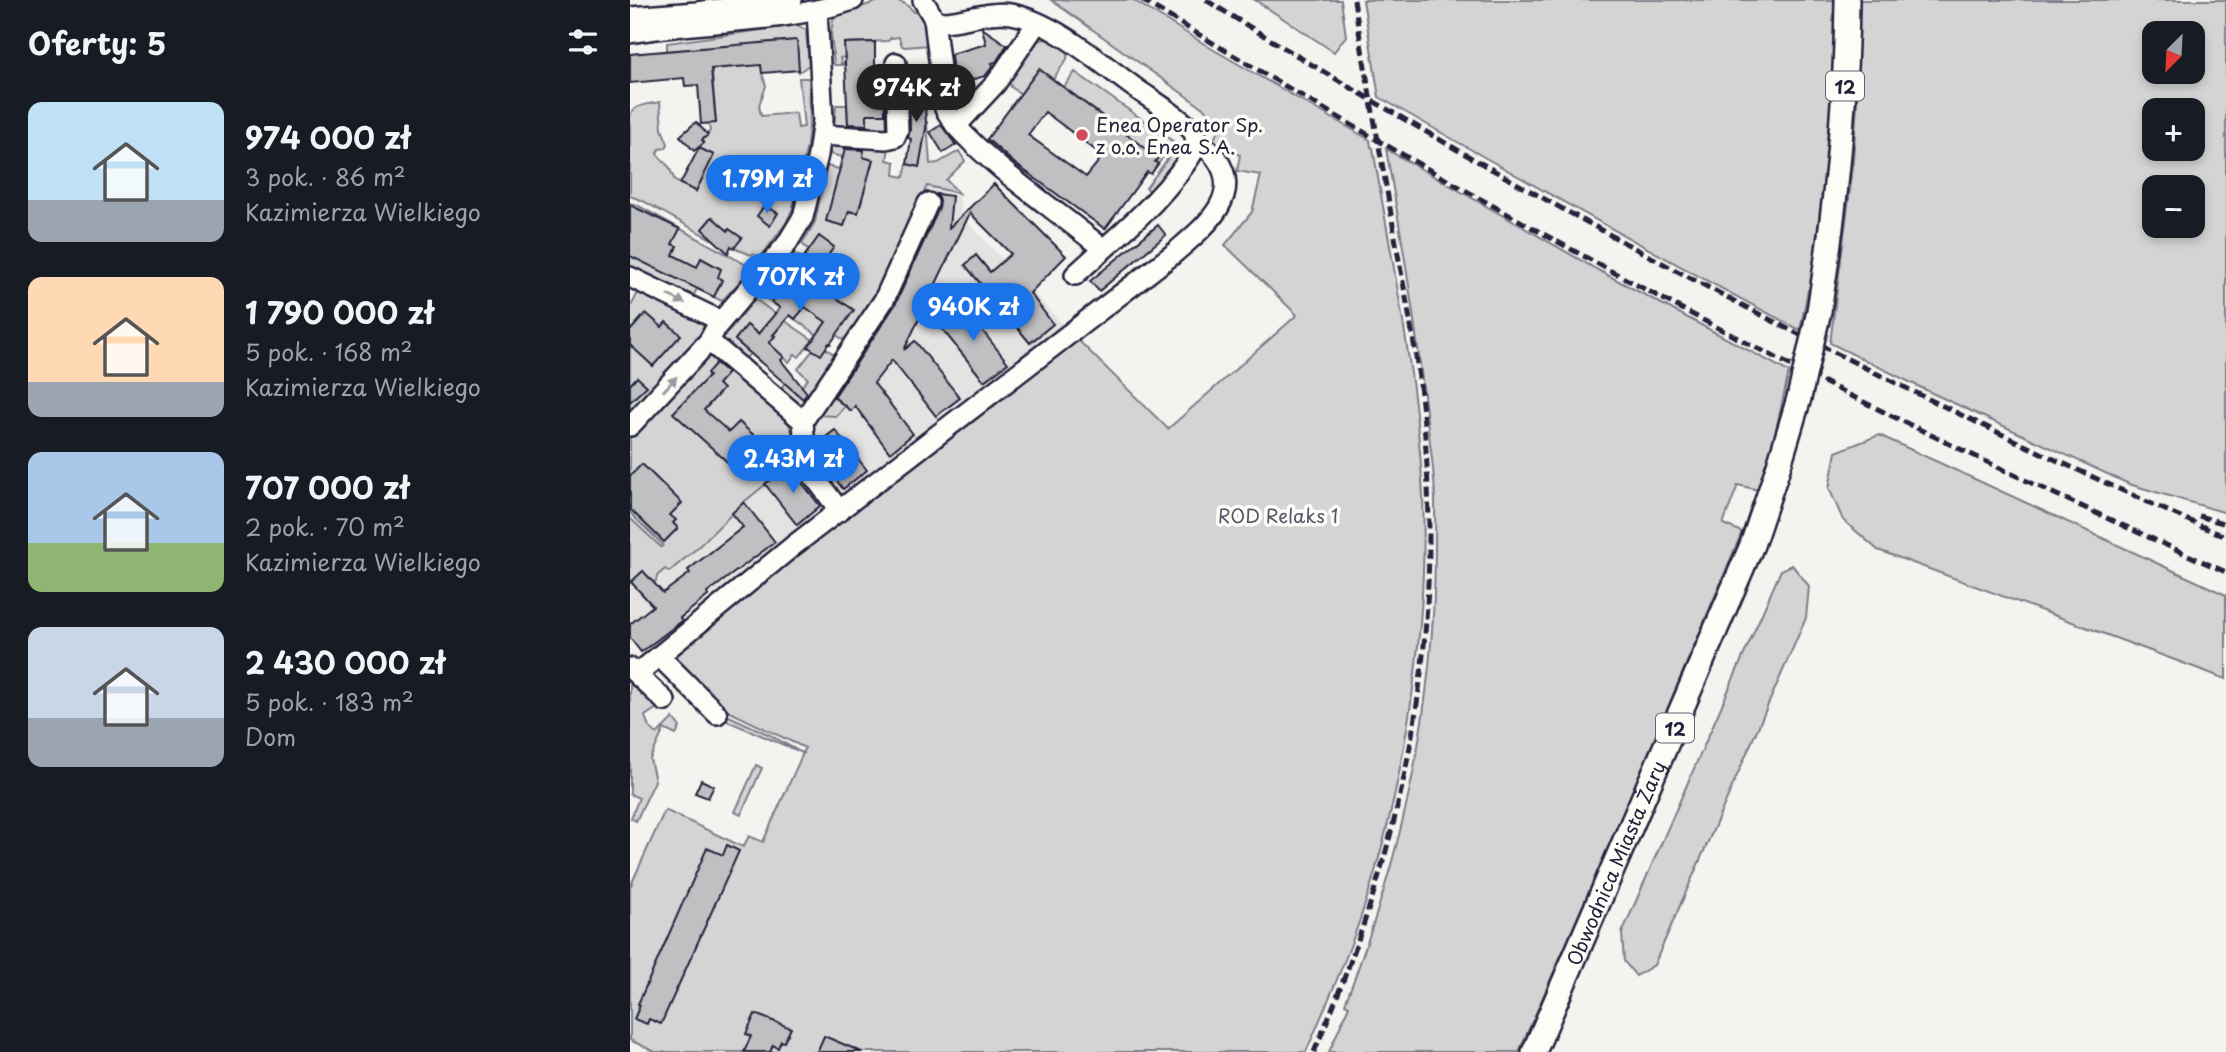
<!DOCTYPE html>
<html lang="pl">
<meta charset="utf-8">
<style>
body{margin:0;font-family:"Playpen Sans",sans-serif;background:#242831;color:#f1f3f6;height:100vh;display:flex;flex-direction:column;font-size:26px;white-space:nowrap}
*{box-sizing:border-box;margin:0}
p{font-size:23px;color:#9ea1a6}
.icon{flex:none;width:38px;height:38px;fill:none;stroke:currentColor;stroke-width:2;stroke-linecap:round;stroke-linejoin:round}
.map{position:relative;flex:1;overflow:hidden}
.drawer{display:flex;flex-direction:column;background:#171b24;width:630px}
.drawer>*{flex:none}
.needle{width:46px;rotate:204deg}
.buttons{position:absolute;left:1512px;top:21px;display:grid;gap:14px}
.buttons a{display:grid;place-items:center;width:63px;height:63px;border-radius:14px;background:#171b24;box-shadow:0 4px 10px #0003;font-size:35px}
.price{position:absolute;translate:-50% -60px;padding:0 16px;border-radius:24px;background:#1a73e8;color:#fff;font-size:23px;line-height:46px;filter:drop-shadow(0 2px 4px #0008)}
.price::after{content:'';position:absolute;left:50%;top:42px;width:21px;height:16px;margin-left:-10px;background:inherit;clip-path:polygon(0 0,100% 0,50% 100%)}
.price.active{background:#222;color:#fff}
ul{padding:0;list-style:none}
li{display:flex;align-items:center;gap:21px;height:175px;padding:0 28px}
li span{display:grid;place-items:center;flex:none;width:196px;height:140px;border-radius:14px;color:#555}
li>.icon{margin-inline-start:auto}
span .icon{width:84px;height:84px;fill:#fffc;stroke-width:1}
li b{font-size:30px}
h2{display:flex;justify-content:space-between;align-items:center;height:84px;padding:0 28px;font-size:30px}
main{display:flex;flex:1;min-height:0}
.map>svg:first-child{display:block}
.built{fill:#e4e3e2}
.green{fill:#d5d4d5;stroke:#7c7b88;stroke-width:2;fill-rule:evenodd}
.building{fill:#c0bfc2;stroke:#22223b;stroke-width:2;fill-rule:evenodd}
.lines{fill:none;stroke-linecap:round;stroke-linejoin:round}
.minor-casing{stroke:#22223b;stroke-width:24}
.major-casing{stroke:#22223b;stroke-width:28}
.minor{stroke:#fdfcf7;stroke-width:19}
.major{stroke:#fdfcf7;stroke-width:23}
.rail{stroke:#22223b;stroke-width:5;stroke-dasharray:10 5;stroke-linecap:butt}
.major-bridge-casing{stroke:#22223b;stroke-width:28;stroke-linecap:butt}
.major-bridge{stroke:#fdfcf7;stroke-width:23}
.oneway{fill:#9a9aa2}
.poi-dot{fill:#d1495b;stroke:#fdfcf7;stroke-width:2.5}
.labels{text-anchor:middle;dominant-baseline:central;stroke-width:7;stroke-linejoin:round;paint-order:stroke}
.shield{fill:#fdfcf7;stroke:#646373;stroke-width:2}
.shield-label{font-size:18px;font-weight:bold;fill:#22223b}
.poi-label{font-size:19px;fill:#22223b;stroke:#fdfcf7;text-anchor:start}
.park-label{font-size:19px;fill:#585769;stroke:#fdfcf7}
.street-label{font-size:19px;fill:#22223b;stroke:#fdfcf7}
</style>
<main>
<section class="drawer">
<h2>Oferty: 5<svg class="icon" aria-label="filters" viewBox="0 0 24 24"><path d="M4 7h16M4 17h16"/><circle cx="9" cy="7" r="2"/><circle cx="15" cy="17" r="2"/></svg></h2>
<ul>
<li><span style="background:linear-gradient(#bfe0f5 70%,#9aa5b1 0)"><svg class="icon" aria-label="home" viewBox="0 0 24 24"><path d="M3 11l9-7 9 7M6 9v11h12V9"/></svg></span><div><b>974 000 zł</b><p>3 pok. · 86 m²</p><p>Kazimierza Wielkiego</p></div></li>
<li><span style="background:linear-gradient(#ffd9b3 75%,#9aa5b1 0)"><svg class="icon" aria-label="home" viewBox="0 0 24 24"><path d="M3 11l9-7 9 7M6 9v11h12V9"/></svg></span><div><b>1 790 000 zł</b><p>5 pok. · 168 m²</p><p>Kazimierza Wielkiego</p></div></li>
<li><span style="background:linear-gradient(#a9c7e8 65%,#8fb573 0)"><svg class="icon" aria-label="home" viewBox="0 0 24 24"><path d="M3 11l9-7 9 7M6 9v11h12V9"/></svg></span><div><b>707 000 zł</b><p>2 pok. · 70 m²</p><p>Kazimierza Wielkiego</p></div></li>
<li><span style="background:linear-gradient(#c9d6e8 65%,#9aa5b1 0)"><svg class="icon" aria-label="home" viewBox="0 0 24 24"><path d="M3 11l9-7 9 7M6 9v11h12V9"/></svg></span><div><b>2 430 000 zł</b><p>5 pok. · 183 m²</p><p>Dom</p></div></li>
</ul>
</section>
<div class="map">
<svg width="1596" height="1052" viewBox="0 0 1596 1052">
<rect width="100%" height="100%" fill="#f4f3ef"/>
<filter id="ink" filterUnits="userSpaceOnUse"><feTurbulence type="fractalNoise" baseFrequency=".0143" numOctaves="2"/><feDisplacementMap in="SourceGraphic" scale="14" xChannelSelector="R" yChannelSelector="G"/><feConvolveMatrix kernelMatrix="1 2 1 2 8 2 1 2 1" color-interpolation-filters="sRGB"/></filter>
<g filter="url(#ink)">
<!-- built -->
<polygon class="built" points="297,186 329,193 332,216 440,332 21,663 0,640 0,583 26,577 36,569 39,572 114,502 170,456 215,341 247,291"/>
<!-- green -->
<g class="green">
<path d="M252,0C266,0 274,0 284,12L289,10L294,17L299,45L275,47L272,46L269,37L261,38L258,41L215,43V57L210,58L211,63H216V65H204L201,32L203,20L210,14Z"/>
<path d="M421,0H503L584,50L740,140L741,147L743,148C762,264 788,381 793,499C798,635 773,796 728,925C713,968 694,1010 676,1052H25L0,1040V887L35,810L113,847L119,836L133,842L173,753L90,718L97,715L138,734L172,753L175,748L100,712L35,651L440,332L538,429L667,315L595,245L622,212L631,175L607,171L610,155L581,143L594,123Z"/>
<polygon points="625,0 711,0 716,36 704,52"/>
<path d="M733,0H1208L1204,139L1182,290H1178L1170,330C1028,256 888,177 749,97Z"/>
<path d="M1227,0H1596V513L1499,484L1302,393L1200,343L1222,175L1228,90ZM1524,33H1563V72H1524ZM1524,110H1563V149H1524ZM1524,187H1563V226H1524Z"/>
<path d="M167,25L176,30L179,65L169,72L166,40L129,43L132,73L136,86L129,105L131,116L166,113L168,128L174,127L169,78H179L180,115L177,146L163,208L156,223L130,258L123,254L121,255L104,248L112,238L93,227L83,217L72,229L82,239H81L13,201L0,196V117C2,104 18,105 30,102L32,129L38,144L36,148L29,149L27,154L39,167L45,181L66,192L83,155L69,148L74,143L72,140L80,131L79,123L86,122L80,48L37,51V43Z"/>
<polygon points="415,39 423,40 438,51 437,59 423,79 409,69 391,94 381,87 379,78 404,42"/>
<polygon points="445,72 544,142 528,164 525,162 527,157 434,87"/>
<polygon points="206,105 217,105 218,126 237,125 237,112 246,114 264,113 262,131 204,131"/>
<polygon points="288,122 297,122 300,164 308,163 329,151 335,161 316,180 329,193 297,186 247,291 215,341 194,326 187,335 130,294 140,283 151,290 157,281 148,274 165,254 173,258 179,250 172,244 185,222 197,166 209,169 212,157 200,154 202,141 236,148 259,147 257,160 265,162 264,175 274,177 277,164 289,166 293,143"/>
<polygon points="548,145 555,150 525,194 516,188"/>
<path d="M756,149L968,270L1159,372L1143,443L1128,490L1108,485L1093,524L1112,532L995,809L889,1052H699L719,1006L715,1004C772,854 804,715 805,554C805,529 806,504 804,480C802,452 797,423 794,395C784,313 771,231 756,149Z"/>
<polygon points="0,203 7,205 122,268 92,301 67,289 62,298 0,269"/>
<polygon points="9,291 69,320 74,328 65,343 0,415 0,308"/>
<polygon points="125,299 151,318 134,327 128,334 117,325 105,339 120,353 115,360 91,340"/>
<polygon points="155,321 183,340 169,357 165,354 159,362 138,343 144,336 143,335"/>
<polygon points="195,348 205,355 173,410 149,390 155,383 166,393 178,379 168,369 183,350"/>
<polygon points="79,356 158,422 167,443 170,456 114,502 67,548 39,572 35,569 27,576 26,581 11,589 13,572 0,583 0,518 31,547 33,545 0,513 0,438"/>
<polygon points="207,381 212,385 203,397 215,406 206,416 188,415"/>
<polygon points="1249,435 1596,595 1596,679 1248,550 1213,520 1199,488 1206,452"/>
<polygon points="1162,565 1179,586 1176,618 1024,965 1006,976 994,961 992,933 1151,570"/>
<polygon points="0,683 27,708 15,716 19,727 27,734 43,718 50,727 46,735 34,729 20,759 25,781 6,821 1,818 9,798 0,794"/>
<polygon points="126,765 132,768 111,815 105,812"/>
</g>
<!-- building -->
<g class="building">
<polygon points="352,28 377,45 366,62 362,63 363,66 355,76 324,85 321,54 356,44"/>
<polygon points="167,40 169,70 132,73 131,65 81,69 86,123 71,124 68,85 55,86 54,78 0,83 0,54"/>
<polygon points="245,42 245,75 254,75 255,114 237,114 237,125 218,124 214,43"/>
<path d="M409,69L528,158L525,162L528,164L521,174L517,172L475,229L384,163L357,139ZM415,112L473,156L456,177L398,135Z"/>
<polygon points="279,82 285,82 295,98 296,128 289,167 277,164 281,139 278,138 280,130"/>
<polygon points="66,122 78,135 72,140 74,143 64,151 50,136"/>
<polygon points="311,125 326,145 313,153 300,132"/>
<polygon points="69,148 84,155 66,191 50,184"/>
<polygon points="215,149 234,150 233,157 243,160 228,213 219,211 214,226 196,221"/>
<polygon points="364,184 436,256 400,293 423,324 400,343 335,265 346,255 360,272 381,254 340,213 274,350 285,341 330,398 306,416 262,360 244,383 283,434 260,453 225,406 221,411 204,397 265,305 309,208 310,201 307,194 322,196 319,228"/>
<polygon points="0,205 50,229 42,244 47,246 43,255 67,267 71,258 91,269 88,277 92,280 84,297 0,256"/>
<polygon points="134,206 148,213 140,226 127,216"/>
<polygon points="82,217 98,231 99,229 112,238 104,248 101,246 98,253 72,229"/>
<polygon points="528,225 536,235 469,291 460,281"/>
<polygon points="189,236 204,247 192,264 200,270 195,278 202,283 196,291 224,310 200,344 199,343 191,355 178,347 196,322 175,307 165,319 160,315 143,335 145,336 139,343 154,357 151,360 177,393 173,399 105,340 117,325 128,334 150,308 142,302"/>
<polygon points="332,305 378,363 354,381 308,324"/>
<polygon points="16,313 32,327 36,322 51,335 23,366 0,345 0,331"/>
<polygon points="86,363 98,373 88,384 93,389 74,410 99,432 109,422 128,439 103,467 43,413 79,376 77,373"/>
<polygon points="7,377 17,386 0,402 0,385"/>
<polygon points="205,430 237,470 213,489 188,455 187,444"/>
<polygon points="12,464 52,503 40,515 46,520 43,523 48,528 34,542 0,509 0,476"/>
<polygon points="159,466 190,506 167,525 135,484"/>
<polygon points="114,502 145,542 77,593 78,596 50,618 52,621 11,652 0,638 0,624 23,606 1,582 13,571 33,593 60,573 58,570 113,527 102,513"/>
<polygon points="71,780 84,786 78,798 65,793"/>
<polygon points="97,845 109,851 31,1024 19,1019 17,1024 4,1019 10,1005 8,1004 77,848 93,855"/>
<polygon points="125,1014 161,1028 154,1042 151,1041 148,1048 143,1045 140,1052 114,1052 121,1036 116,1034"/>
<polygon points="194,1036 232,1052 187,1052"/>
</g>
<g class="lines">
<!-- minor casing -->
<g class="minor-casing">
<g id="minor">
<path d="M293,0L304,19L312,22C335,22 358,10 381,14C423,21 473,65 508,90C527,103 548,116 564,132L567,146C535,200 490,233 445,275"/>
<polyline points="0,17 66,12 162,0"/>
<polyline points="304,19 315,109 326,126 366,83 407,23"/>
<path d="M0,33C74,19 150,25 223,0"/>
<path d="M326,126C369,173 424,208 473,249"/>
<polyline points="191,135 256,139 265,137 268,130 266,63"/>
<polyline points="0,277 91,321"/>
<polyline points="79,341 173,421 176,466 210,511"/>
<polyline points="173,421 254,300 298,203"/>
<polyline points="0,426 79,341 87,326 156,245 173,217 188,155 193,120 187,10"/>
<polyline points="29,656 87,714"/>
<polyline points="0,668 35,701"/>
<path d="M7,674L163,546L542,255C569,231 616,198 586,158C581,151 573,145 567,139"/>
</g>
</g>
<!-- major casing -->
<g class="major-casing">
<g id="major">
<path d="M1189,311C1206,206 1216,106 1217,0"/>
<path id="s1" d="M904,1052L1122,545L1149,465L1169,398"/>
</g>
</g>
<!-- minor -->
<use href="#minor" class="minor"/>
<!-- major -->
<use href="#major" class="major"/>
<!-- rail -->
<g class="rail">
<path d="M512,0C689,108 869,212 1052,309C1230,403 1412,490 1596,572"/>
<path d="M576,0C903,203 1244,382 1596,537"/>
<polyline points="1569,516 1596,524"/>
<path d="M684,1052C779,833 817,632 791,394C786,351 778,308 770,266C755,177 738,89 724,0"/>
</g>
<!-- major-bridge casing -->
<g class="major-bridge-casing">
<polyline id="major-bridge" points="1169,398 1189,311"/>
</g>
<!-- major-bridge -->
<use href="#major-bridge" class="major-bridge"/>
</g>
<!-- one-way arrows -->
<defs><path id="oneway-solid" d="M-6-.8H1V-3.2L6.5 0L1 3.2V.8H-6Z" transform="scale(1.75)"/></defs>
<g class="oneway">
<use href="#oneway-solid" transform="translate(46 299) rotate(26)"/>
<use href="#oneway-solid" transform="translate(40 384) rotate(-47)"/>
</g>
</g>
<!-- markers -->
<circle class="poi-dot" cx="452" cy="135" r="7"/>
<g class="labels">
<!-- shield labels -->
<g class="shield">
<rect x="1196" y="71.5" width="38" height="29" rx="5"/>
<rect x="1026" y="713.5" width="38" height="29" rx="5"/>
</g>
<g class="shield-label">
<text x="1215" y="86">12</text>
<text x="1045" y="728">12</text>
</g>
<!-- poi labels -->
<g class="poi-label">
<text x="466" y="124">Enea Operator Sp.<tspan x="466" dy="22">z o.o. Enea S.A.</tspan></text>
</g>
<!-- park labels -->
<g class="park-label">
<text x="648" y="515">ROD Relaks 1</text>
</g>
<!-- street labels -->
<g class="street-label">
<text stroke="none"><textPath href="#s1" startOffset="206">Obwodnica Miasta Żary</textPath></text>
</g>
</g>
</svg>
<div class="buttons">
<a><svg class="needle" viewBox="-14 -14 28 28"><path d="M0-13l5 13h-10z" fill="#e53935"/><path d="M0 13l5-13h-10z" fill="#9ea1a6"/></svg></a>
<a>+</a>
<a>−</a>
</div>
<b class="price active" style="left:286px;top:124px">974K zł</b>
<b class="price" style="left:137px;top:215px">1.79M zł</b>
<b class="price" style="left:170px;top:313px">707K zł</b>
<b class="price" style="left:343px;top:343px">940K zł</b>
<b class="price" style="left:163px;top:495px">2.43M zł</b>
</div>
</main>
